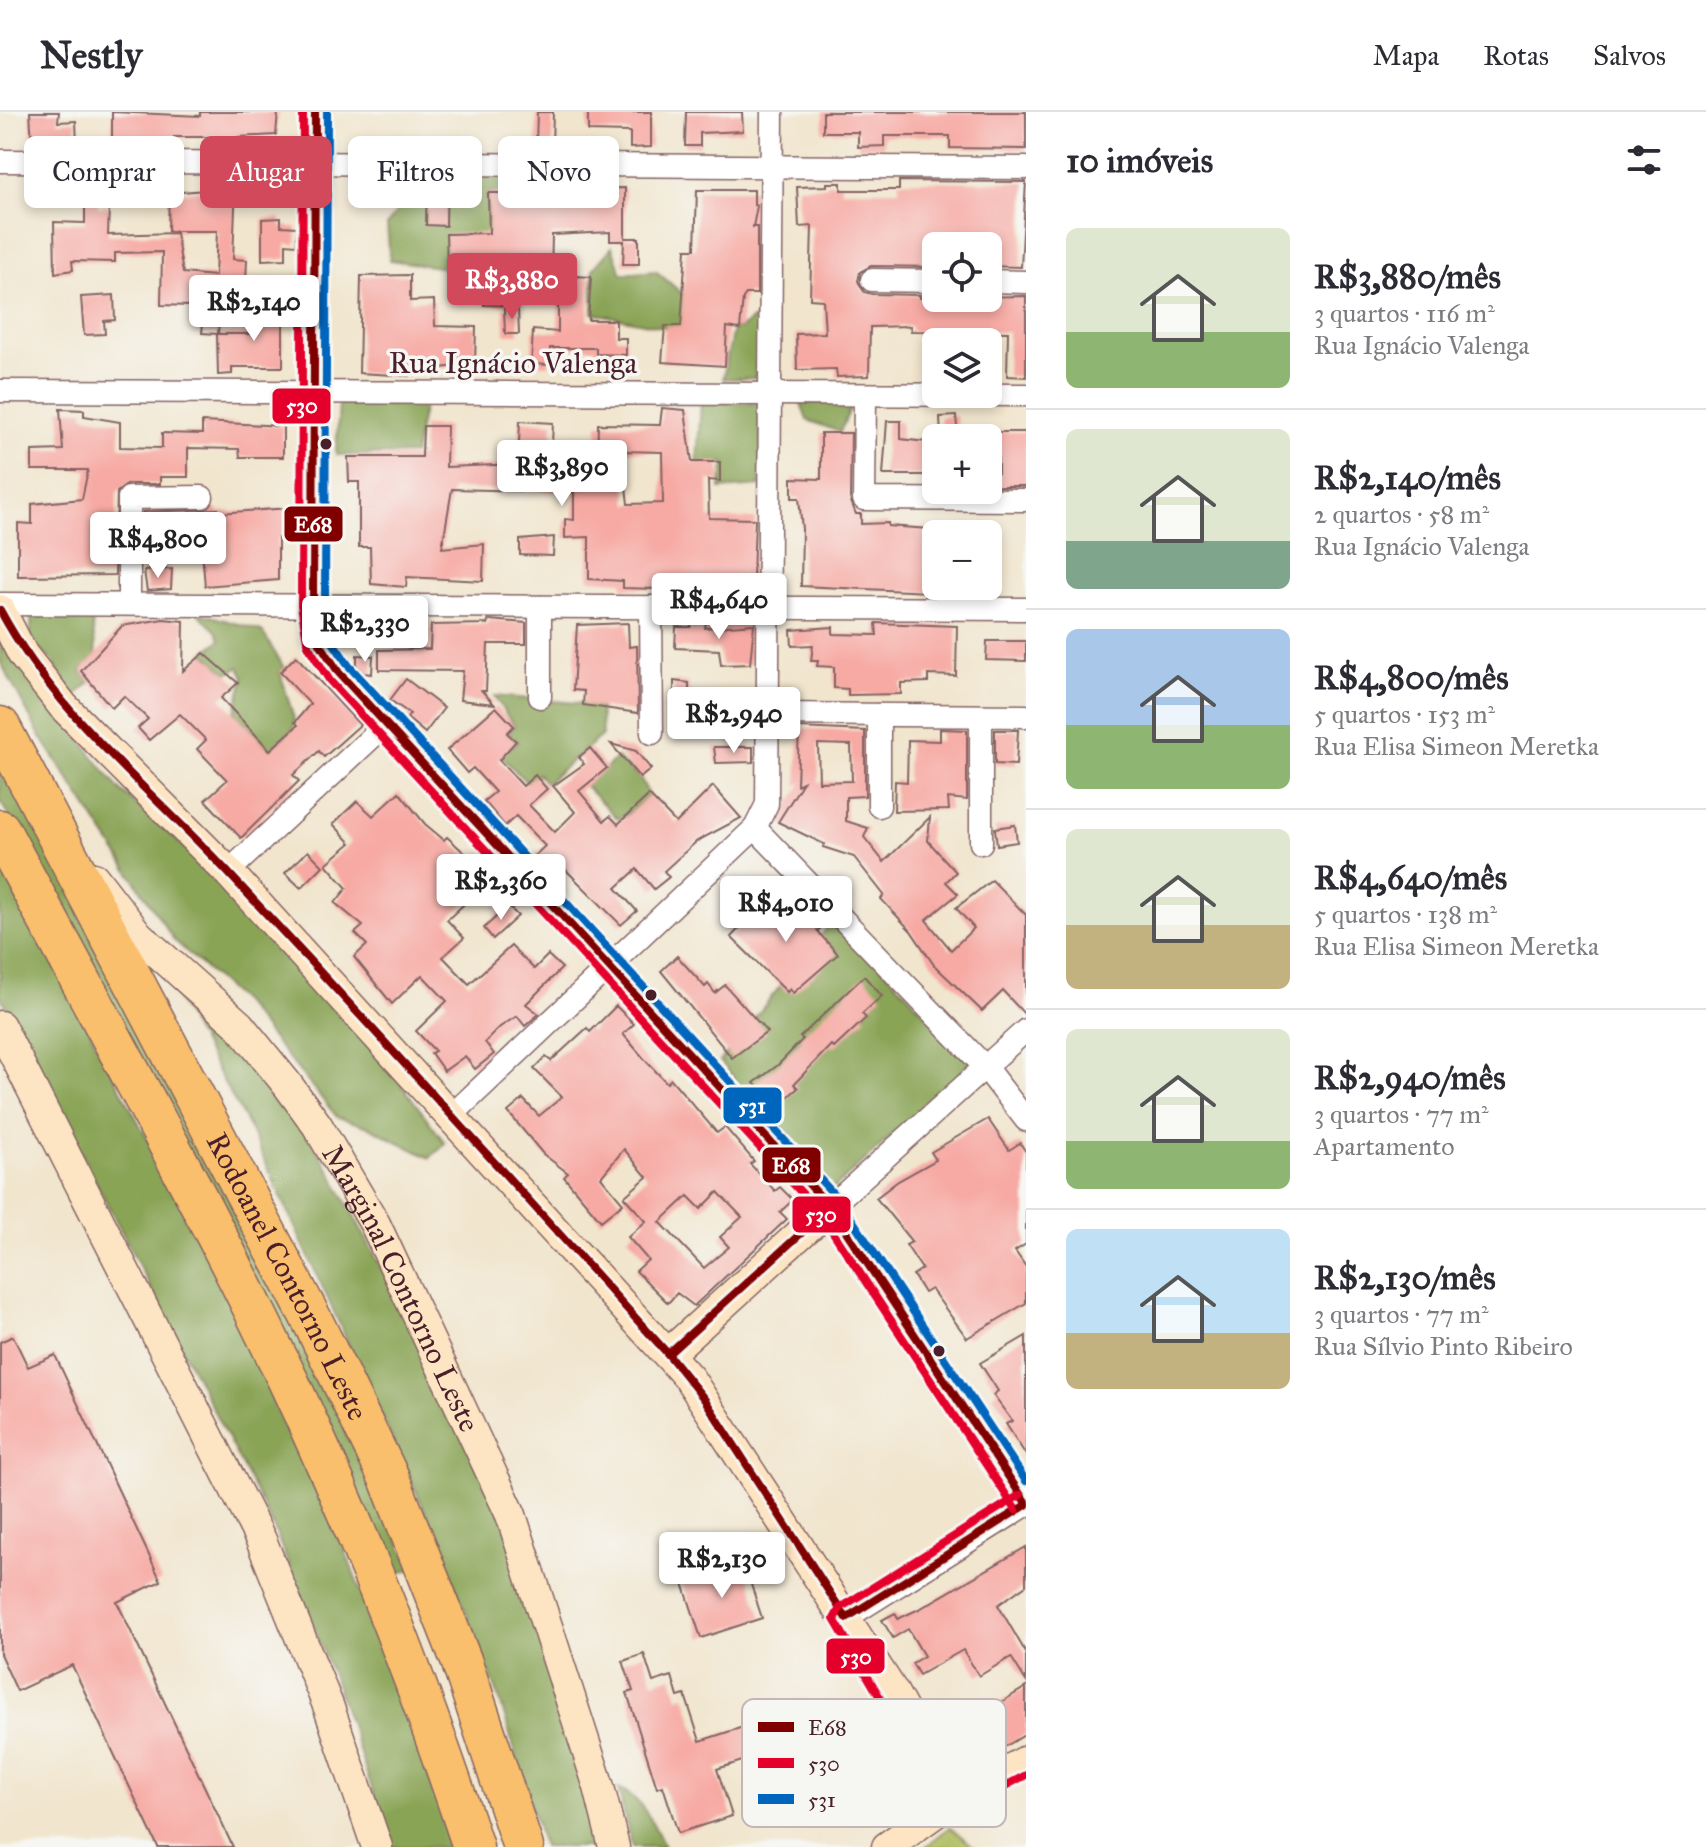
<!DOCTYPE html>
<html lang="pt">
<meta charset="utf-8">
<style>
body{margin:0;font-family:"IM FELL Great Primer",serif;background:#f7f7f7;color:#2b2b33;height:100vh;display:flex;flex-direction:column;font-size:30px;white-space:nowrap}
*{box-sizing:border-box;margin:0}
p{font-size:26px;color:#7c7c81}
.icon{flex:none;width:44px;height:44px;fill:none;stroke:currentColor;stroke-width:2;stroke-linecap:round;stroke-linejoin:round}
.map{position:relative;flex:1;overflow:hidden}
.side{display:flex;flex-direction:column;background:#fff;width:680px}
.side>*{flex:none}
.top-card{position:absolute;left:24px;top:24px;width:760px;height:72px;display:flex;gap:16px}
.fabs{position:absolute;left:922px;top:120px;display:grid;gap:16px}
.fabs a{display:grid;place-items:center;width:80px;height:80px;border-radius:12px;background:#fff;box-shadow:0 4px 12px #0003;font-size:40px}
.price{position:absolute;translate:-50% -68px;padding:0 18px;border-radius:8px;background:#fff;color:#222;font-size:26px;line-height:52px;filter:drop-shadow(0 2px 4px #0008)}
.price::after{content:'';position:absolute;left:50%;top:48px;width:24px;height:18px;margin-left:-12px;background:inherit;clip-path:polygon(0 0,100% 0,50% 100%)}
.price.on{background:#d1495b;color:#fff}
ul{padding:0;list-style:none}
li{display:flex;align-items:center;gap:24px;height:200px;padding:0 40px}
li+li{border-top:2px solid #e1e1e2}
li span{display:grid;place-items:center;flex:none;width:224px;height:160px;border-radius:12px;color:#555}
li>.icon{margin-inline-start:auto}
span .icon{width:96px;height:96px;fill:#fffc;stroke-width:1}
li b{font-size:34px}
h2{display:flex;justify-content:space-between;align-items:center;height:96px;padding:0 40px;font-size:34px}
.tag{padding:0 28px;border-radius:12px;background:#fff;box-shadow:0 4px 12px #0003;font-size:28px;line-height:72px}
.tag.on{background:#d1495b;color:#fff}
header{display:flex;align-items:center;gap:48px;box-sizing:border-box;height:112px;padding:0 40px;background:#fff;border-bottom:2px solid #e1e1e2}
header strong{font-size:38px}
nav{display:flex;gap:44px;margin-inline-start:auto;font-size:28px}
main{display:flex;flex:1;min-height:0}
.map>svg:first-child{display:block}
.green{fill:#adbc5f;stroke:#7c6e45;stroke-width:2}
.forest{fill:#8aa456;stroke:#6a6240;stroke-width:2}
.building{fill:#f7a9a3;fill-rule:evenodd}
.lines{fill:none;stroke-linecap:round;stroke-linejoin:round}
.street-casing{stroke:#846464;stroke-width:25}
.secondary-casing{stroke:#846464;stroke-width:33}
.highway-casing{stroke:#846464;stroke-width:43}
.street{stroke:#fff;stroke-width:22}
.secondary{stroke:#fde5c4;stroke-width:30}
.highway{stroke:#f9bf6c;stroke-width:40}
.bus-1-casing{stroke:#f6f6f2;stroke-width:14}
.bus-2-casing{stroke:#f6f6f2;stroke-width:14}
.bus-3-casing{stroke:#f6f6f2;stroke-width:14}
.bus-1{stroke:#800000;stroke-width:8}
.bus-2{stroke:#e4002b;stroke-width:8}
.bus-3{stroke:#0065bd;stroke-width:8}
.bus-dot{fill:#4a1f2b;stroke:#f6f6f2;stroke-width:3}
.labels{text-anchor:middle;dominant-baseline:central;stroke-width:7;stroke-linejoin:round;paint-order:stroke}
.street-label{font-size:30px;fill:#4a1f2b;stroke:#f6f6f2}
.key{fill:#f6f6f2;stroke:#c2b6b6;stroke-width:2}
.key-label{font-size:22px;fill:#4a1f2b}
.line-badge{stroke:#f6f6f2;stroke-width:3}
.badge-label{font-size:22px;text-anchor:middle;font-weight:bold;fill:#fff}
</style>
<header>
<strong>Nestly</strong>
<nav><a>Mapa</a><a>Rotas</a><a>Salvos</a></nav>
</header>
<main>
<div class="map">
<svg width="1026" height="1735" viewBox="0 0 1026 1735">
<rect width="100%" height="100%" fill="#f6f6f2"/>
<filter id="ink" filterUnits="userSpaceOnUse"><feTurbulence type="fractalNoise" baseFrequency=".0125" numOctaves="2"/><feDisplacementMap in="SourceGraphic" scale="16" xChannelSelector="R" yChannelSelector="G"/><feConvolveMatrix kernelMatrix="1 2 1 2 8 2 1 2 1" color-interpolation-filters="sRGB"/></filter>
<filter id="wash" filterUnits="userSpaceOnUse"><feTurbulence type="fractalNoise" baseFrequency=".006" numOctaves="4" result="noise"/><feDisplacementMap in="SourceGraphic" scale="32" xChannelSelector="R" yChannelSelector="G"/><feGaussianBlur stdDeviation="1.8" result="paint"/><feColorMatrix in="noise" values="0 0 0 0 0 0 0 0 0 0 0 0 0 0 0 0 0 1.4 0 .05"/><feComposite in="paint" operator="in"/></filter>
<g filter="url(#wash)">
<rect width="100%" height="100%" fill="#f1e5cd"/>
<!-- green -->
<polygon class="green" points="950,1715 974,1735 925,1735"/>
<!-- forest -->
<g class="forest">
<polygon points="521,55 519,79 488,81 488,108 515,105 504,138 481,161 390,148 387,113 427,56"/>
<polygon points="612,135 622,162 656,159 694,192 694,221 593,201 593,157"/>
<polygon points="763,199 755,266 723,267 733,216 740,217"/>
<polygon points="854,288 840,320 807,308 801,291"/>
<polygon points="701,289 761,292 760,374 720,377 725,351 697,350"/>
<polygon points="339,292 424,292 414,342 336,343"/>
<polygon points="32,499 91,499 96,544 81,559 90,570 74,586 52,548 30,530"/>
<polygon points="197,500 262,519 284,556 280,560 295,610 293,617 270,638 235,601 244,565 239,555 227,561 204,541 220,528 217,520"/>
<polygon points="0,510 51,590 119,677 217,765 396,965 445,1031 430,1046 369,1015 337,1005 242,890 174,828 39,622 0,549"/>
<polygon points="494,584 600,593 602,623 546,671 538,662 527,671 500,643 518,630 507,621 514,614"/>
<polygon points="0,638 297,1207 412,1457 387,1464 331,1323 0,688"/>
<polygon points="617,646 640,666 649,683 628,702 618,707 585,674"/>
<polygon points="0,751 164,1058 314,1355 456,1735 392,1735 337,1575 273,1414 0,883"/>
<polygon points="836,805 971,951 829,1081 720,949"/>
<polygon points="162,860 233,916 326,1051 455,1295 503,1408 606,1735 543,1735 499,1585 431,1412 250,1017"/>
<path d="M618,1676C642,1686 654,1712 664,1735H632Z"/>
</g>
<g id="blocks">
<!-- building -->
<g class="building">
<polygon points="30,0 59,0 58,10 76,9 77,32 32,31"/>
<polygon points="112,0 200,4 200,0 278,0 276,23 238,25 238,31 217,31 217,25 174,25 170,29 127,30 127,35 112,35"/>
<polygon points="537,0 553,0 552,33 536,33"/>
<polygon points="588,0 651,0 651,35 630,36 630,20 588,19"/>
<polygon points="686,0 742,0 743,19 700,21 700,34 685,34"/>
<polygon points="823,0 1026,0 1026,37 950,36 950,24 884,24 884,34 858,35 858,20 823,20"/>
<polygon points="85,64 97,64 98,95 109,95 108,123 176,121 183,161 215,164 217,119 168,119 169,81 218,77 219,70 236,70 233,147 247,148 245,188 221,188 218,222 202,221 204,202 191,201 191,194 161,193 162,140 115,141 115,150 72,149 73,158 55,161 54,110 85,111"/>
<polygon points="427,66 447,66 446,114 426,113"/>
<polygon points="525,69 555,69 555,77 625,76 625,126 639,126 639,152 623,152 624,129 610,129 610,120 552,123 551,165 517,164 515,194 484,193 485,153 447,154 446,122 489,121 488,81 525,81"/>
<polygon points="899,69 1026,70 1021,155 988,154 988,134 936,134 936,155 871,154 860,160 858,169 864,180 872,182 920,183 920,186 1026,184 1026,265 1007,264 1008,220 911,219 911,214 870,215 869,264 837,265 836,257 797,258 796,222 825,221 823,188 810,187 812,114 799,115 797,75 827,74 827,71 841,71 841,78 899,78"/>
<polygon points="697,78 754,78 754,93 757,94 753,115 757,115 757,182 746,182 743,186 740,217 727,215 725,254 662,250 665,214 681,214 686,137 695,137"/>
<polygon points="281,106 281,114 297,115 296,133 286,132 286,147 262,148 262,107"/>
<polygon points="410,163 410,189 434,188 435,214 476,215 475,253 411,258 410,264 359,261 361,164"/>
<polygon points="558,163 591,165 588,208 616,208 616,226 626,226 626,243 596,242 596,236 550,236 549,253 531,252 533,218 558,220"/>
<polygon points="114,183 115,208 104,209 105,222 84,223 81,185"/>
<polygon points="258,186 276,186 276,209 283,209 283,255 232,255 232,262 218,263 217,222 257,222"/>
<polygon points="504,196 518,196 519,222 505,222"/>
<path d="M662,296L685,298L692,350H720V369L708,368L709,406L755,407L753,466H726L725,480H696V472L658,470L657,477L623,476V469L589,467V425L565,426V407L574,408V380L452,377L442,436L484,432L483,469L407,465L406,475L371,472L370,435H359V370H349L348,345H422L423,314H447L446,355L518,352L520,309L553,311L551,351L597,353L598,312L660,313ZM622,339L662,340L663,391L628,392Z"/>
<polygon points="60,297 84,298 84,304 120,310 120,335 162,336 162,321 202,322 202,310 283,314 283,345 240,345 239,337 188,336 188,365 160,365 160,372 128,372 117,380 115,463 18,464 18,411 32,412 32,392 82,387 88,358 32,358 32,339 63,338"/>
<polygon points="956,304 958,326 941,326 940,305"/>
<polygon points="887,309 901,309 901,327 926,330 926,363 883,363"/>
<polygon points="998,320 1026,320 1026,374 988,374 988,361 998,361"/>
<polygon points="821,321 851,321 850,387 856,402 861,402 861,412 888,411 888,414 930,417 929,480 801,474 802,417 799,386 792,386 792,366 821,367"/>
<polygon points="290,396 292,425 278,426 278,468 205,474 202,439 188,439 188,423 174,422 174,412 143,411 143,400 218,397 218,401"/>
<polygon points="554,425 553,444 520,443 520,428"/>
<polygon points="172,457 171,477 147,479 144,459"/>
<polygon points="163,507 184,509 183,559 204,541 238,571 221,586 270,638 298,613 295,610 310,592 280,560 296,544 360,613 324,645 319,639 293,663 299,669 241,726 205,688 227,668 197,637 206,628 180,602 149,628 138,616 148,607 124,584 112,596 81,559 122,514"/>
<polygon points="489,508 526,511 526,532 488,532 486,579 482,579 494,592 460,588 463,559 379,558 379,538 430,537 431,513 487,512"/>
<polygon points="691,509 706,510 705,516 754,512 750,552 721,553 719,538 675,536 676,515 691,515"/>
<polygon points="628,511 629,535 637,534 638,601 583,593 584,579 573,578 577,513"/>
<polygon points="876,511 957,514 956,564 928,563 928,570 901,571 901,582 848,583 848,577 834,576 834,555 817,554 818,549 811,549 813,533 792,534 791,518 833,515 833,522 877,523"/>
<polygon points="987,529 1026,529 1026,549 986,548"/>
<polygon points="357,543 373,544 372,562 364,561 357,554"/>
<polygon points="406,567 444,596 425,621 407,606 410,602 390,588"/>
<polygon points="674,569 689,571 689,586 674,586"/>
<polygon points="496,595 514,614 507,621 516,629 499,648 523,674 535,663 547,677 529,693 555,720 575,700 553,674 584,652 579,645 590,636 607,656 579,679 604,709 610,704 618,712 649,683 676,711 713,674 741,706 697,729 664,759 669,765 654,777 637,757 616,776 637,799 621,813 559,751 549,760 534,744 545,734 516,704 505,714 484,689 495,680 473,656 467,661 447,638"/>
<path d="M799,616L865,619V684L846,685V709L868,716L864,725L884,750L930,705L928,729L956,760L946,770L958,782L926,808L951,838L974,816L956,796L992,768L1026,803V904L1003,879L982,899L934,853L911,819L881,787L884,783L854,745L823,735L824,732L778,710L803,670L797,673ZM818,632L851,633L852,669L819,670Z"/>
<polygon points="940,617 967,618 967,688 948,686 949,698 894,699 895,669 907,670 908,628 940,629"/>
<polygon points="995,618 1018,618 1016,653 995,652"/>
<polygon points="611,632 636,639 651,657 640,666"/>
<polygon points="714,635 753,635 753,650 716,651"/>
<polygon points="399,680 425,712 444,728 447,725 492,766 447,808 464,826 443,845 469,872 511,834 534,857 548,843 562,856 526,892 539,902 525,914 517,904 500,915 485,930 494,942 475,957 465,944 444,959 431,941 435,939 416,919 447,889 422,863 392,892 354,845 367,833 355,821 363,814 335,791 347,776 326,752 351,731 333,712 357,689 373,704"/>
<polygon points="1015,713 1017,730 997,733 995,716"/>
<polygon points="308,739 323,754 301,776 285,761"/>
<polygon points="788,782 820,817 817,819 838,842 793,881 790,877 787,880 731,825 752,803 758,808"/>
<polygon points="508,794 518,804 493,827 484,816"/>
<polygon points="677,844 705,875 708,872 715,881 725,873 767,920 732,946 661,859"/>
<polygon points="864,864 882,884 862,902 866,906 834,936 831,933 794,972 798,976 776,995 754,971 778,953 803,927 800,925"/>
<path d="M616,894L634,912L623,922L646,949L667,971L671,967L717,1021L725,1015L754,1049L750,1052L775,1079L780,1075L793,1088L780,1100L787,1107L694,1194L677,1181L668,1191L636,1159L648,1148L628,1125L646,1109L624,1085L647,1065L624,1037L601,1065L623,1091L601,1109L564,1065L568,1061L543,1042L508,1000L523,987L539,1004L562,985L534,957L546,945L551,949L587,916L590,920ZM718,1080L742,1105L720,1125L729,1135L704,1156L660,1110L688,1084L701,1097Z"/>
<polygon points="988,1007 1009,1038 1020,1031 1026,1040 1026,1132 1015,1139 1026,1155 1026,1191 967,1226 931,1177 924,1181 913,1163 922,1157 906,1133 912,1130 876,1086 898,1069 936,1048 931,1040"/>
<polygon points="13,1224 28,1255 55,1243 161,1469 117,1490 233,1735 158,1735 72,1553 17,1579 0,1542 0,1230"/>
<polygon points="1026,1224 1026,1343 1006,1312 1012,1309 993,1283 998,1279 980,1251"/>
<polygon points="1026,1435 1026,1473 998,1493 1026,1541 1026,1569 1011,1545 979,1564 963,1538 919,1563 912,1551 924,1544 908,1517 893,1526 882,1508 895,1501 898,1507 921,1496"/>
<polygon points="744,1451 762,1506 701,1526 683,1471"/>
<polygon points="644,1542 653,1570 672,1564 678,1585 685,1583 700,1629 811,1593 821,1624 717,1657 732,1704 678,1721 663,1674 657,1676 627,1581 633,1579 623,1549"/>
<polygon points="1026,1575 1026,1622 988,1645 980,1633 975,1636 962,1614"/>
</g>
</g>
</g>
<g filter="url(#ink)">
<use href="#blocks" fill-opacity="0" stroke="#846464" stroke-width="2"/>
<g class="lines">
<!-- street casing -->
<g class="street-casing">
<g id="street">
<polyline points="0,49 1026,56"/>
<polyline points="872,168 936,169"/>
<polyline points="988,169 1026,170"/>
<polyline points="0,279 1026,283"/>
<polyline points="865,283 864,387 1026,388"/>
<polyline points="0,492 1026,497"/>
<polyline points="129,492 129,386 202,385"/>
<polyline points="540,495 540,585"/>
<polyline points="651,495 652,621"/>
<polyline points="770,602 1026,604"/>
<polyline points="879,603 879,694"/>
<polyline points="755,716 985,955 1026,1008"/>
<polyline points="981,731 981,604"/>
<polyline points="228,760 386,612"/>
<polyline points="1026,918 830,1095 1026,1391"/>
<polyline points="452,1003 755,716 767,692 772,0"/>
<polyline points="846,1506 1026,1393"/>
</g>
</g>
<!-- secondary casing -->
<g class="secondary-casing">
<g id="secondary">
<polyline points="315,0 313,493 319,530 339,561 830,1095 668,1242"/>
<polyline points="0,498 23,543 63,594 228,760 689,1266 893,1580 953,1688"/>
<path id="s1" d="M94,766L138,823L239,913L287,972L317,1013L375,1112L511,1403L599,1675L614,1735"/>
<polyline points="0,914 261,1428 329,1596 377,1735"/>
<polyline points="887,1735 953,1688 1026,1649"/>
</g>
</g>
<!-- highway casing -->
<g class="highway-casing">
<g id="highway">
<path id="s2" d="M0,615L314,1212L389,1366L461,1548L523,1735"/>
<path d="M0,718C105,917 218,1113 311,1318C373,1454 426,1593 473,1735"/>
</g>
</g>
<!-- street -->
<use href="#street" class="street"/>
<!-- secondary -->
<use href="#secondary" class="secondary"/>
<!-- highway -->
<use href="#highway" class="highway"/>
<!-- bus-1 casing -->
<g class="bus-1-casing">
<g id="bus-1">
<polyline points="315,0 313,493 319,530 339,561 830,1095 1026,1391"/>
<path d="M0,498C58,606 152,678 234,767C380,923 524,1083 668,1242L705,1288L846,1506L1026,1393"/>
<polyline points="668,1242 830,1095"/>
</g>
</g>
<!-- bus-2 casing -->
<g class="bus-2-casing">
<g id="bus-2">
<polyline points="303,0 301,493 308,534 330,569 821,1102 1016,1398"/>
<polyline points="1020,1383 840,1496 834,1507 946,1698 958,1699 1026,1663"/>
</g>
</g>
<!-- bus-3 casing -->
<g class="bus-3-casing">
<polyline id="bus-3" points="327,0 325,492 330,526 349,554 839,1088 1026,1369"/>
</g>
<!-- bus-1 -->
<use href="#bus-1" class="bus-1"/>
<!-- bus-2 -->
<use href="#bus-2" class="bus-2"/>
<!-- bus-3 -->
<use href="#bus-3" class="bus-3"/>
</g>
</g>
<!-- markers -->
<g class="bus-dot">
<circle cx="326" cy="332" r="7"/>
<circle cx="651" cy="883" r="7"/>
<circle cx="939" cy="1239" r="7"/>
</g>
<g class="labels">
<!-- street labels -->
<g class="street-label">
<text x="513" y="251">Rua Ignácio Valenga</text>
<text stroke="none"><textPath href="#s2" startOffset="620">Rodoanel Contorno Leste</textPath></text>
<text stroke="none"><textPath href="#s1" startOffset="518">Marginal Contorno Leste</textPath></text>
</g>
</g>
<!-- legend -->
<rect x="742" y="1587" width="264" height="128" rx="12" class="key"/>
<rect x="758" y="1610" width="36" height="10" fill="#800000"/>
<rect x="758" y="1646" width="36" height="10" fill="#e4002b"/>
<rect x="758" y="1682" width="36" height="10" fill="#0065bd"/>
<g class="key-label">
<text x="808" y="1623">E68</text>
<text x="808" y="1659">530</text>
<text x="808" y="1695">531</text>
</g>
<g class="line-badge">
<rect x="271" y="275" width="61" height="38" rx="8" fill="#e4002b"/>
<rect x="283" y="393" width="61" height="38" rx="8" fill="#800000"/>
<rect x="722" y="974" width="61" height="39" rx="8" fill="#0065bd"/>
<rect x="761" y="1034" width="61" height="38" rx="8" fill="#800000"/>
<rect x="791" y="1083" width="61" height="39" rx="8" fill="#e4002b"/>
<rect x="825" y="1525" width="61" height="38" rx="8" fill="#e4002b"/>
</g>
<g class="badge-label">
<text x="302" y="301">530</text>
<text x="313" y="420">E68</text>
<text x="752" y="1001">531</text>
<text x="791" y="1061">E68</text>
<text x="821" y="1110">530</text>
<text x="856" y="1552">530</text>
</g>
</svg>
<div class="fabs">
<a><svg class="icon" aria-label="locate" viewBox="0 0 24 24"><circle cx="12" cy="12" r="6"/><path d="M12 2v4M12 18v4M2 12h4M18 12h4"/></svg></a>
<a><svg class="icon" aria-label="layers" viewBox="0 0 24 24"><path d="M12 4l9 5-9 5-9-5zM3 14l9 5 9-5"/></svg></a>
<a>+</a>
<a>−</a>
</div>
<b class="price on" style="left:512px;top:209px">R$3,880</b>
<b class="price" style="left:254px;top:231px">R$2,140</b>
<b class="price" style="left:562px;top:396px">R$3,890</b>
<b class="price" style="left:158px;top:468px">R$4,800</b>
<b class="price" style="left:719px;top:529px">R$4,640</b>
<b class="price" style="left:365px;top:552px">R$2,330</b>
<b class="price" style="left:734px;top:643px">R$2,940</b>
<b class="price" style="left:501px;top:810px">R$2,360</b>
<b class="price" style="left:786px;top:832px">R$4,010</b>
<b class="price" style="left:722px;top:1488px">R$2,130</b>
<div class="top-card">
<a class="tag">Comprar</a>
<a class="tag on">Alugar</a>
<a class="tag">Filtros</a>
<a class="tag">Novo</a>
</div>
</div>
<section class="side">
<h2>10 imóveis<svg class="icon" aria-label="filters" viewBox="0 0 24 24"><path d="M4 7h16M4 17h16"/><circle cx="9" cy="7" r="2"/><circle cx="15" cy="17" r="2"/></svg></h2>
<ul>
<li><span style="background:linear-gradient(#dfe7d0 65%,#8fb573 0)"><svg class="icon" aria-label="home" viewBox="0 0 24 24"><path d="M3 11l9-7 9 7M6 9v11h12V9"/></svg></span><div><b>R$3,880/mês</b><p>3 quartos · 116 m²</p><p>Rua Ignácio Valenga</p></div></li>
<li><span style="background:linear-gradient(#dfe7d0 70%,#7fa58c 0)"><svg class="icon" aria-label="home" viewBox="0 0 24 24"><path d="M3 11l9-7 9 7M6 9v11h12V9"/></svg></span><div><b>R$2,140/mês</b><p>2 quartos · 58 m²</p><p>Rua Ignácio Valenga</p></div></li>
<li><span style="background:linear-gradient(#a9c7e8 60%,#8fb573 0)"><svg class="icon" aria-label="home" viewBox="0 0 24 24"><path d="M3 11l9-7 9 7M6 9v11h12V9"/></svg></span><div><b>R$4,800/mês</b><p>5 quartos · 153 m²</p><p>Rua Elisa Simeon Meretka</p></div></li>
<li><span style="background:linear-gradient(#dfe7d0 60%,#c2b280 0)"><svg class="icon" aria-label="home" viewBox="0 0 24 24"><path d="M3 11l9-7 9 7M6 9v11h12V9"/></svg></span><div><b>R$4,640/mês</b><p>5 quartos · 138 m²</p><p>Rua Elisa Simeon Meretka</p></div></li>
<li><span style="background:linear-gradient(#dfe7d0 70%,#8fb573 0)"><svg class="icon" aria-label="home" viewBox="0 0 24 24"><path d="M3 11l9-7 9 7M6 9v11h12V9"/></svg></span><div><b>R$2,940/mês</b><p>3 quartos · 77 m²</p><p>Apartamento</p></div></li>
<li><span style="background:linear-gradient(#bfe0f5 65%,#c2b280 0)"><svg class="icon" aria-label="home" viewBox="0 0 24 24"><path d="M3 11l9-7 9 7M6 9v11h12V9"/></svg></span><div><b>R$2,130/mês</b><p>3 quartos · 77 m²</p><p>Rua Sílvio Pinto Ribeiro</p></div></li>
</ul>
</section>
</main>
